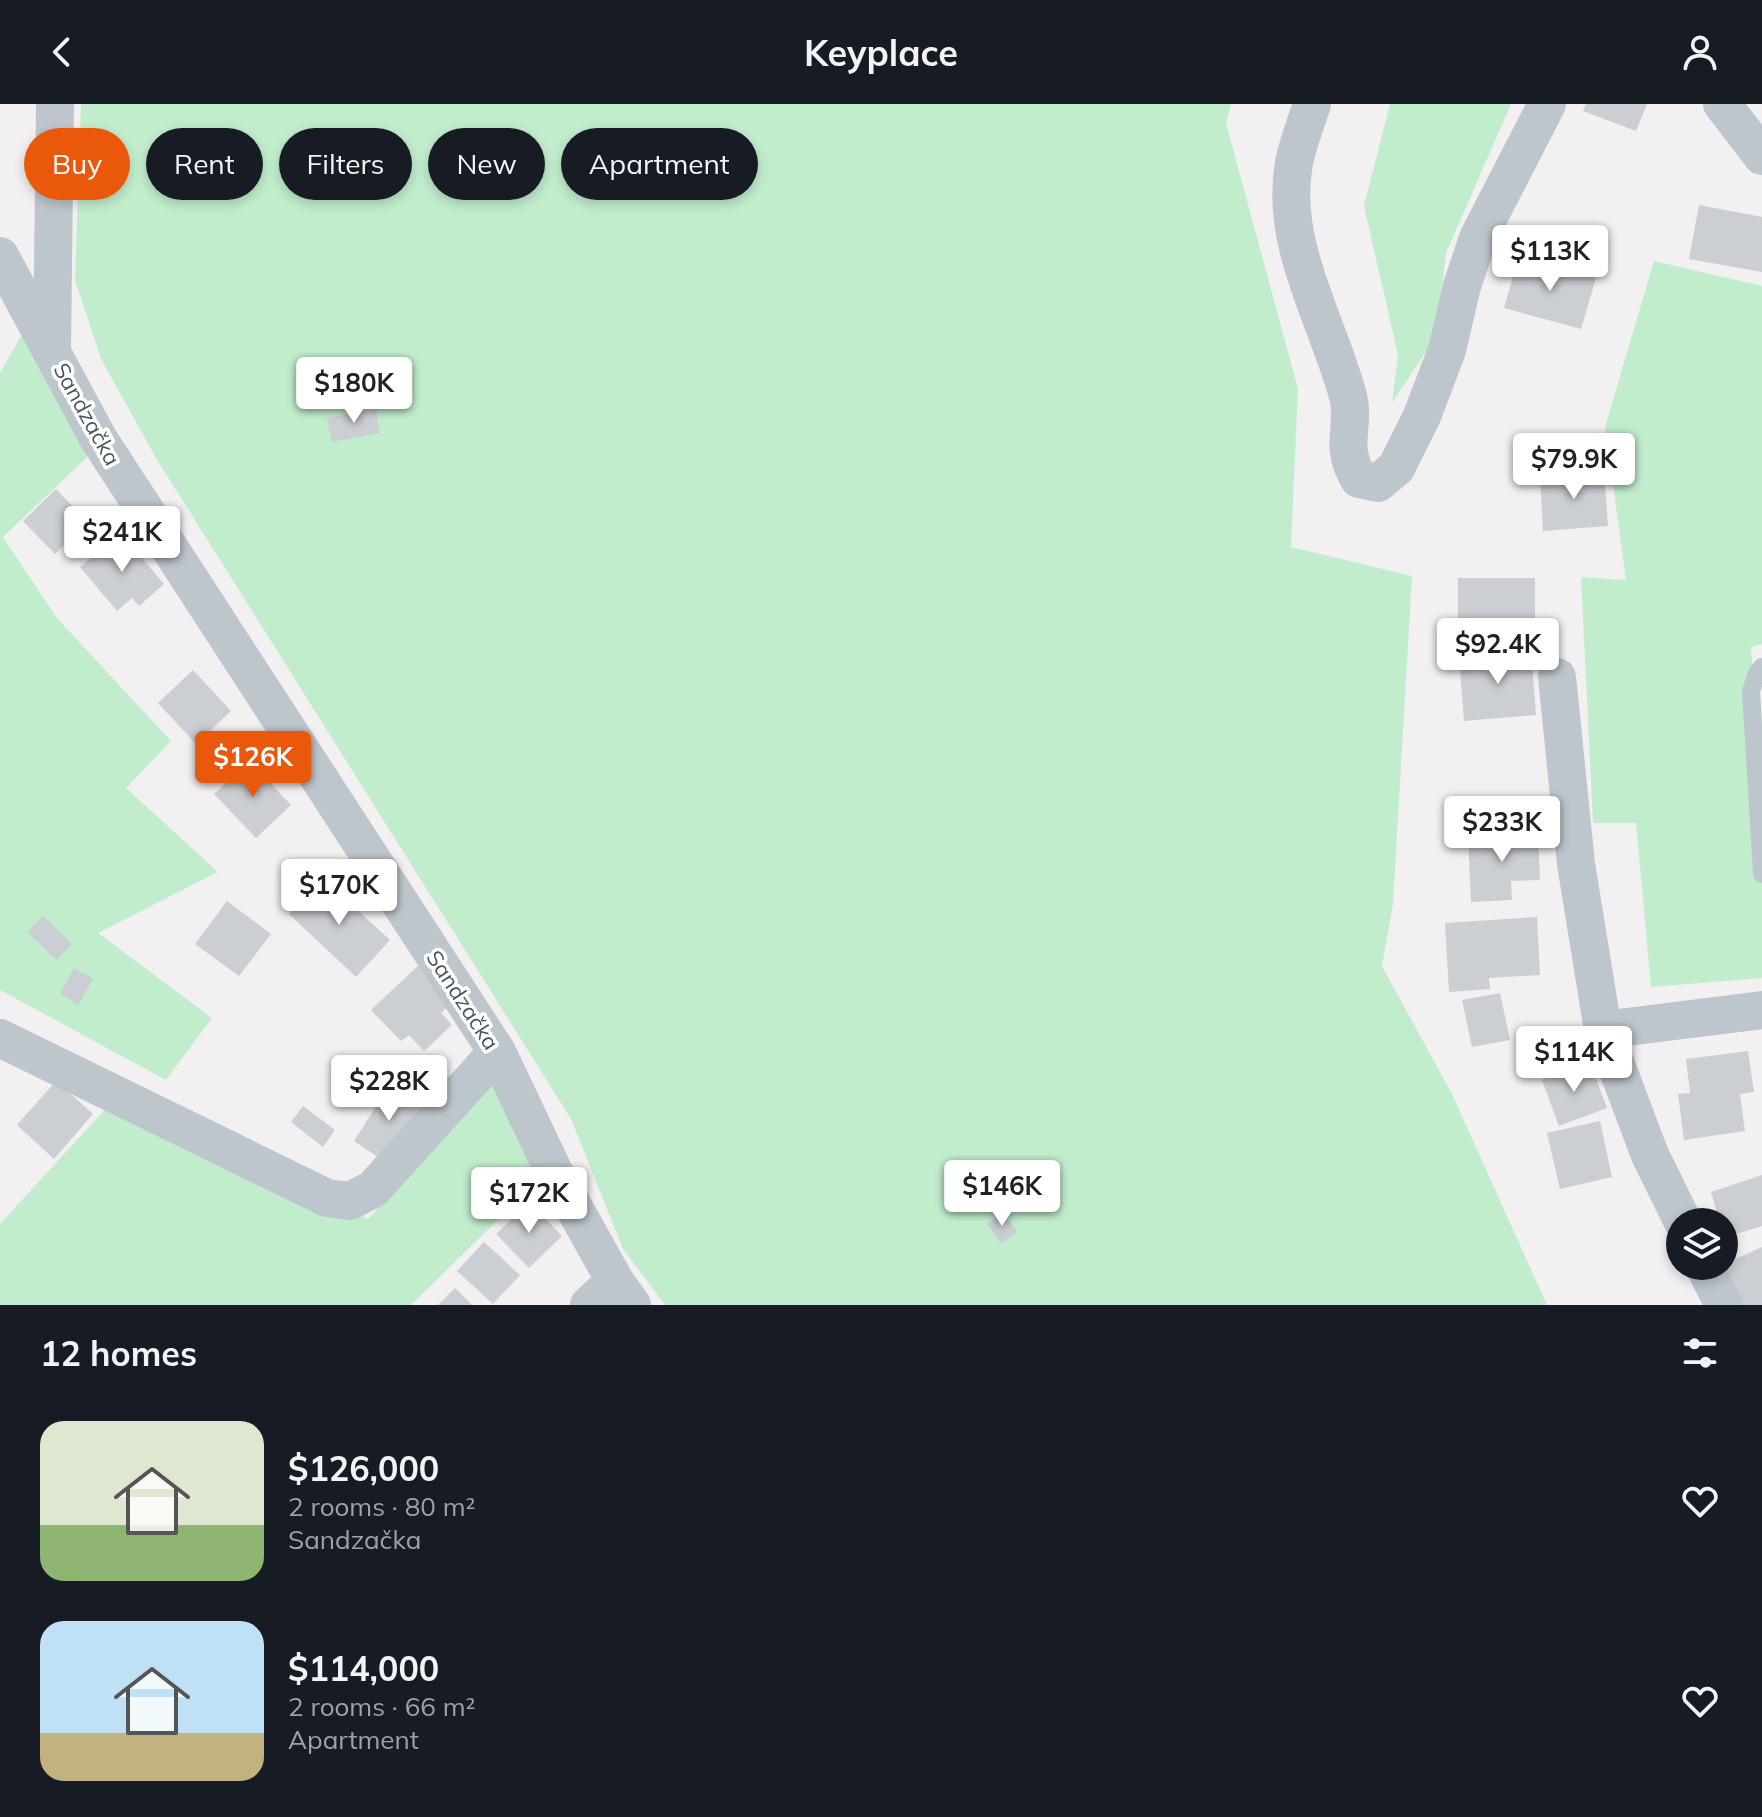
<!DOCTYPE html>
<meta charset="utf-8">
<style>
body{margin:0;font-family:Mulish,sans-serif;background:#20242c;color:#f1f3f6;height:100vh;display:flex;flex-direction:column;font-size:30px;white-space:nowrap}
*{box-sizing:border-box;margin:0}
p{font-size:26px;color:#9ea1a6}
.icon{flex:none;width:44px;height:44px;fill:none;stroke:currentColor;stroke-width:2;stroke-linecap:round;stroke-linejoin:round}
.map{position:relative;height:1201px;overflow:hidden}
.sheet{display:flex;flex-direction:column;background:#171b24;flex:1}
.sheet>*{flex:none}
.banner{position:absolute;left:24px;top:24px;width:800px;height:72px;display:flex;gap:16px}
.buttons{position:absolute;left:1666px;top:1104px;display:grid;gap:16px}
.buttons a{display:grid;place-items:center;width:72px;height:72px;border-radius:50%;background:#171b24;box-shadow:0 4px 12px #0003;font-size:40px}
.price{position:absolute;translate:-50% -68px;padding:0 18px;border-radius:8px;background:#fff;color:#222;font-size:26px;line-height:52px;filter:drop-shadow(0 2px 4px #0008)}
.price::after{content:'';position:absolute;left:50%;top:48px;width:24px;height:18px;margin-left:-12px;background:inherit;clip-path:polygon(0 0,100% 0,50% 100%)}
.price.current{background:#ea580c;color:#fff}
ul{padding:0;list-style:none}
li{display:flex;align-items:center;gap:24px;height:200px;padding:0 40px}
li span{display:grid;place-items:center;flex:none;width:224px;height:160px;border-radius:24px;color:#555}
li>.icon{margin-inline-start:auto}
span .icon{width:96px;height:96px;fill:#fffc;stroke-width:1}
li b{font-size:34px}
h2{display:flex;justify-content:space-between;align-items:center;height:96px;padding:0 40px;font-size:34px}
.chip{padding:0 28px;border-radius:36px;background:#171b24;box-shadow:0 4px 12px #0003;font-size:28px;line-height:72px}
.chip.current{background:#ea580c;color:#fff}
header{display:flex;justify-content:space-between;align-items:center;height:104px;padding:0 40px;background:#171b24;font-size:36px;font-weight:700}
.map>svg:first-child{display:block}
.green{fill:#c2edcd}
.building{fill:#cbced3}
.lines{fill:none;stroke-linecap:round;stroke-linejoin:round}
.lane{stroke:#bdc6cc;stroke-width:18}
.street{stroke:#bdc6cc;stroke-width:38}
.labels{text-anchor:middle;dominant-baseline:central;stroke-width:7;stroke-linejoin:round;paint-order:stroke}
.street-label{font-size:22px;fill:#49565d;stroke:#fff}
</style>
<header><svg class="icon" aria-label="back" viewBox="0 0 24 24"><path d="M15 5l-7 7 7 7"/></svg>Keyplace<svg class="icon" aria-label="person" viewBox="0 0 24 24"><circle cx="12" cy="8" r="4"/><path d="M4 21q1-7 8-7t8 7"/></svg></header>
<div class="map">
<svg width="1762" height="1201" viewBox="0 0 1762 1201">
<rect width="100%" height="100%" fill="#f3f0f1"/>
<!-- green -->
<g class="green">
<polygon points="81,0 1231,0 1226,19 1298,285 1291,443 1412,472 1393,800 1382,862 1452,990 1547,1201 665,1201 623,1145 571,1015 156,354 101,255 75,176"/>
<polygon points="1390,0 1511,0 1446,149 1437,231 1392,299 1398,251 1364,102"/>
<polygon points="1654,157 1762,182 1762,540 1751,543 1762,709 1762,874 1651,883 1636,719 1593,719 1581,473 1626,476 1605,323"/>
<polygon points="34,209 102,339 3,433 57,514 171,637 126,684 218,768 98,829 212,914 166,976 0,886 0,269"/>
<polygon points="501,969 551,1064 411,1201 0,1201 0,1120 120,989 368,1115"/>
</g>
<!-- building -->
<g class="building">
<polygon points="1586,0 1647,0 1636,27 1583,7"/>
<polygon points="1699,101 1762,113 1762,168 1689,155"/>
<polygon points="1519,152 1596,174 1581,225 1504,204"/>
<polygon points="376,305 380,329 332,338 327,314"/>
<polygon points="1604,368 1608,422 1543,427 1540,372"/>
<polygon points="56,385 88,418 55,450 23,417"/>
<polygon points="120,428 164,480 139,502 132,494 117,507 80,463"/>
<rect x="1458" y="474" width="77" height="66"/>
<polygon points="1531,547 1536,611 1464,617 1459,553"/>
<polygon points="193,566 231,607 196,640 158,599"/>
<polygon points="250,657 291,701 256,734 214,690"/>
<polygon points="1538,728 1540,776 1511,777 1512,796 1471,798 1468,731"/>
<polygon points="322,774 390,836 356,873 289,810"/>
<polygon points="227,797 271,830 239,872 195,840"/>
<polygon points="43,812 72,840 57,856 27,828"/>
<polygon points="1537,813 1540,871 1489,874 1490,885 1449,888 1445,819"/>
<polygon points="422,858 457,894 441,909 452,921 424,947 409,931 401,937 371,906"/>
<polygon points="74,864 93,875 78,901 60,890"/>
<polygon points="1500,889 1510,936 1472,943 1462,896"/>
<polygon points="1748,947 1754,988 1740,990 1745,1027 1684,1036 1678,990 1690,989 1686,955"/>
<polygon points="1590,959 1607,1004 1559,1022 1542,976"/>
<polygon points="56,977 93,1010 54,1055 17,1021"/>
<polygon points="391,979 424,1000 387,1059 354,1037"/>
<polygon points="303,1002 335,1026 323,1043 291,1018"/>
<polygon points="1600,1017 1612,1073 1560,1085 1547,1029"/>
<polygon points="1762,1071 1762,1122 1726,1133 1724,1118 1720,1118 1711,1088"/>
<polygon points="530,1098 562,1132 529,1164 496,1130"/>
<polygon points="1003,1108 1017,1128 1001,1140 987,1120"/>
<polygon points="484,1138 520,1171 493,1200 457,1167"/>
<polygon points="1762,1143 1762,1201 1739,1201 1724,1160"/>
<polygon points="455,1184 472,1201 438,1201"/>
</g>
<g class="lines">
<!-- lane -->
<polyline class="lane" points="1762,563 1757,569 1751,587 1762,770"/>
<!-- street -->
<g class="street">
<path d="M1312,0C1306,19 1298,39 1294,59C1279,140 1328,217 1348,292C1356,323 1338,340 1359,375L1378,379L1396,364L1422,312L1447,246L1462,182L1478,134L1547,0"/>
<polyline points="1722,0 1762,52"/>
<polyline points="0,152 98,334 497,948 553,1066 615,1177 632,1201"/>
<polyline points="52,245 55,0"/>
<polyline points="1557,573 1576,760 1603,926 1650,1051 1683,1118"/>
<polyline points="1603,926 1762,906"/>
<polyline points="0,934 327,1094 350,1097 373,1085 497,948"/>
<polyline points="1704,1162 1724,1201"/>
<polyline points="589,1201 615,1177"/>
</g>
</g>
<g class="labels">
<!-- street labels -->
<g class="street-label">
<text transform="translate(87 310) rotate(61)">Sandzačka</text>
<text transform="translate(463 896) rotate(57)">Sandzačka</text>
</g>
</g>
</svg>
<div class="buttons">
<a><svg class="icon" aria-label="layers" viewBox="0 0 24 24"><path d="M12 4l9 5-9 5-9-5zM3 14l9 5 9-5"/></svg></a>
</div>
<b class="price" style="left:1550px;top:189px">$113K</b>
<b class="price" style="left:354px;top:321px">$180K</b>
<b class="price" style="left:1574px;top:397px">$79.9K</b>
<b class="price" style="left:122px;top:470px">$241K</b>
<b class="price" style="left:1498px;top:582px">$92.4K</b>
<b class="price current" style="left:253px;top:695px">$126K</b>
<b class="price" style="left:1502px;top:760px">$233K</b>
<b class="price" style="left:339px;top:823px">$170K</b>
<b class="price" style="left:1574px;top:990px">$114K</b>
<b class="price" style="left:389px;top:1019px">$228K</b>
<b class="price" style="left:1002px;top:1124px">$146K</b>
<b class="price" style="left:529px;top:1131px">$172K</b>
<div class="banner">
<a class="chip current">Buy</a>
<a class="chip">Rent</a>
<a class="chip">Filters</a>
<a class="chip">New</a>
<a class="chip">Apartment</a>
</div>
</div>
<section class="sheet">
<h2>12 homes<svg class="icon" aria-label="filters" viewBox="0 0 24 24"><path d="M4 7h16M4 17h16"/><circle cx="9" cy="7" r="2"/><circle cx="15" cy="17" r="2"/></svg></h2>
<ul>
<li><span style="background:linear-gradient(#dfe7d0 65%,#8fb573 0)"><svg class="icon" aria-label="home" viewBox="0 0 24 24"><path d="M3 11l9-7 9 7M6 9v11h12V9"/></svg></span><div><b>$126,000</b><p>2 rooms · 80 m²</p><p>Sandzačka</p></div><svg class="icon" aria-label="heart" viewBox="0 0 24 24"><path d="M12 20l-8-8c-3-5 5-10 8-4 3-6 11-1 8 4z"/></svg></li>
<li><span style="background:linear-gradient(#bfe0f5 70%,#c2b280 0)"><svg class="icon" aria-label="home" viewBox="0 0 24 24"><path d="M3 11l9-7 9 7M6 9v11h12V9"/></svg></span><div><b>$114,000</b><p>2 rooms · 66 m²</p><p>Apartment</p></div><svg class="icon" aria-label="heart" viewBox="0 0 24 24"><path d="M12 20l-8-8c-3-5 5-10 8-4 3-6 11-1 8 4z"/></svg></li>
</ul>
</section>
